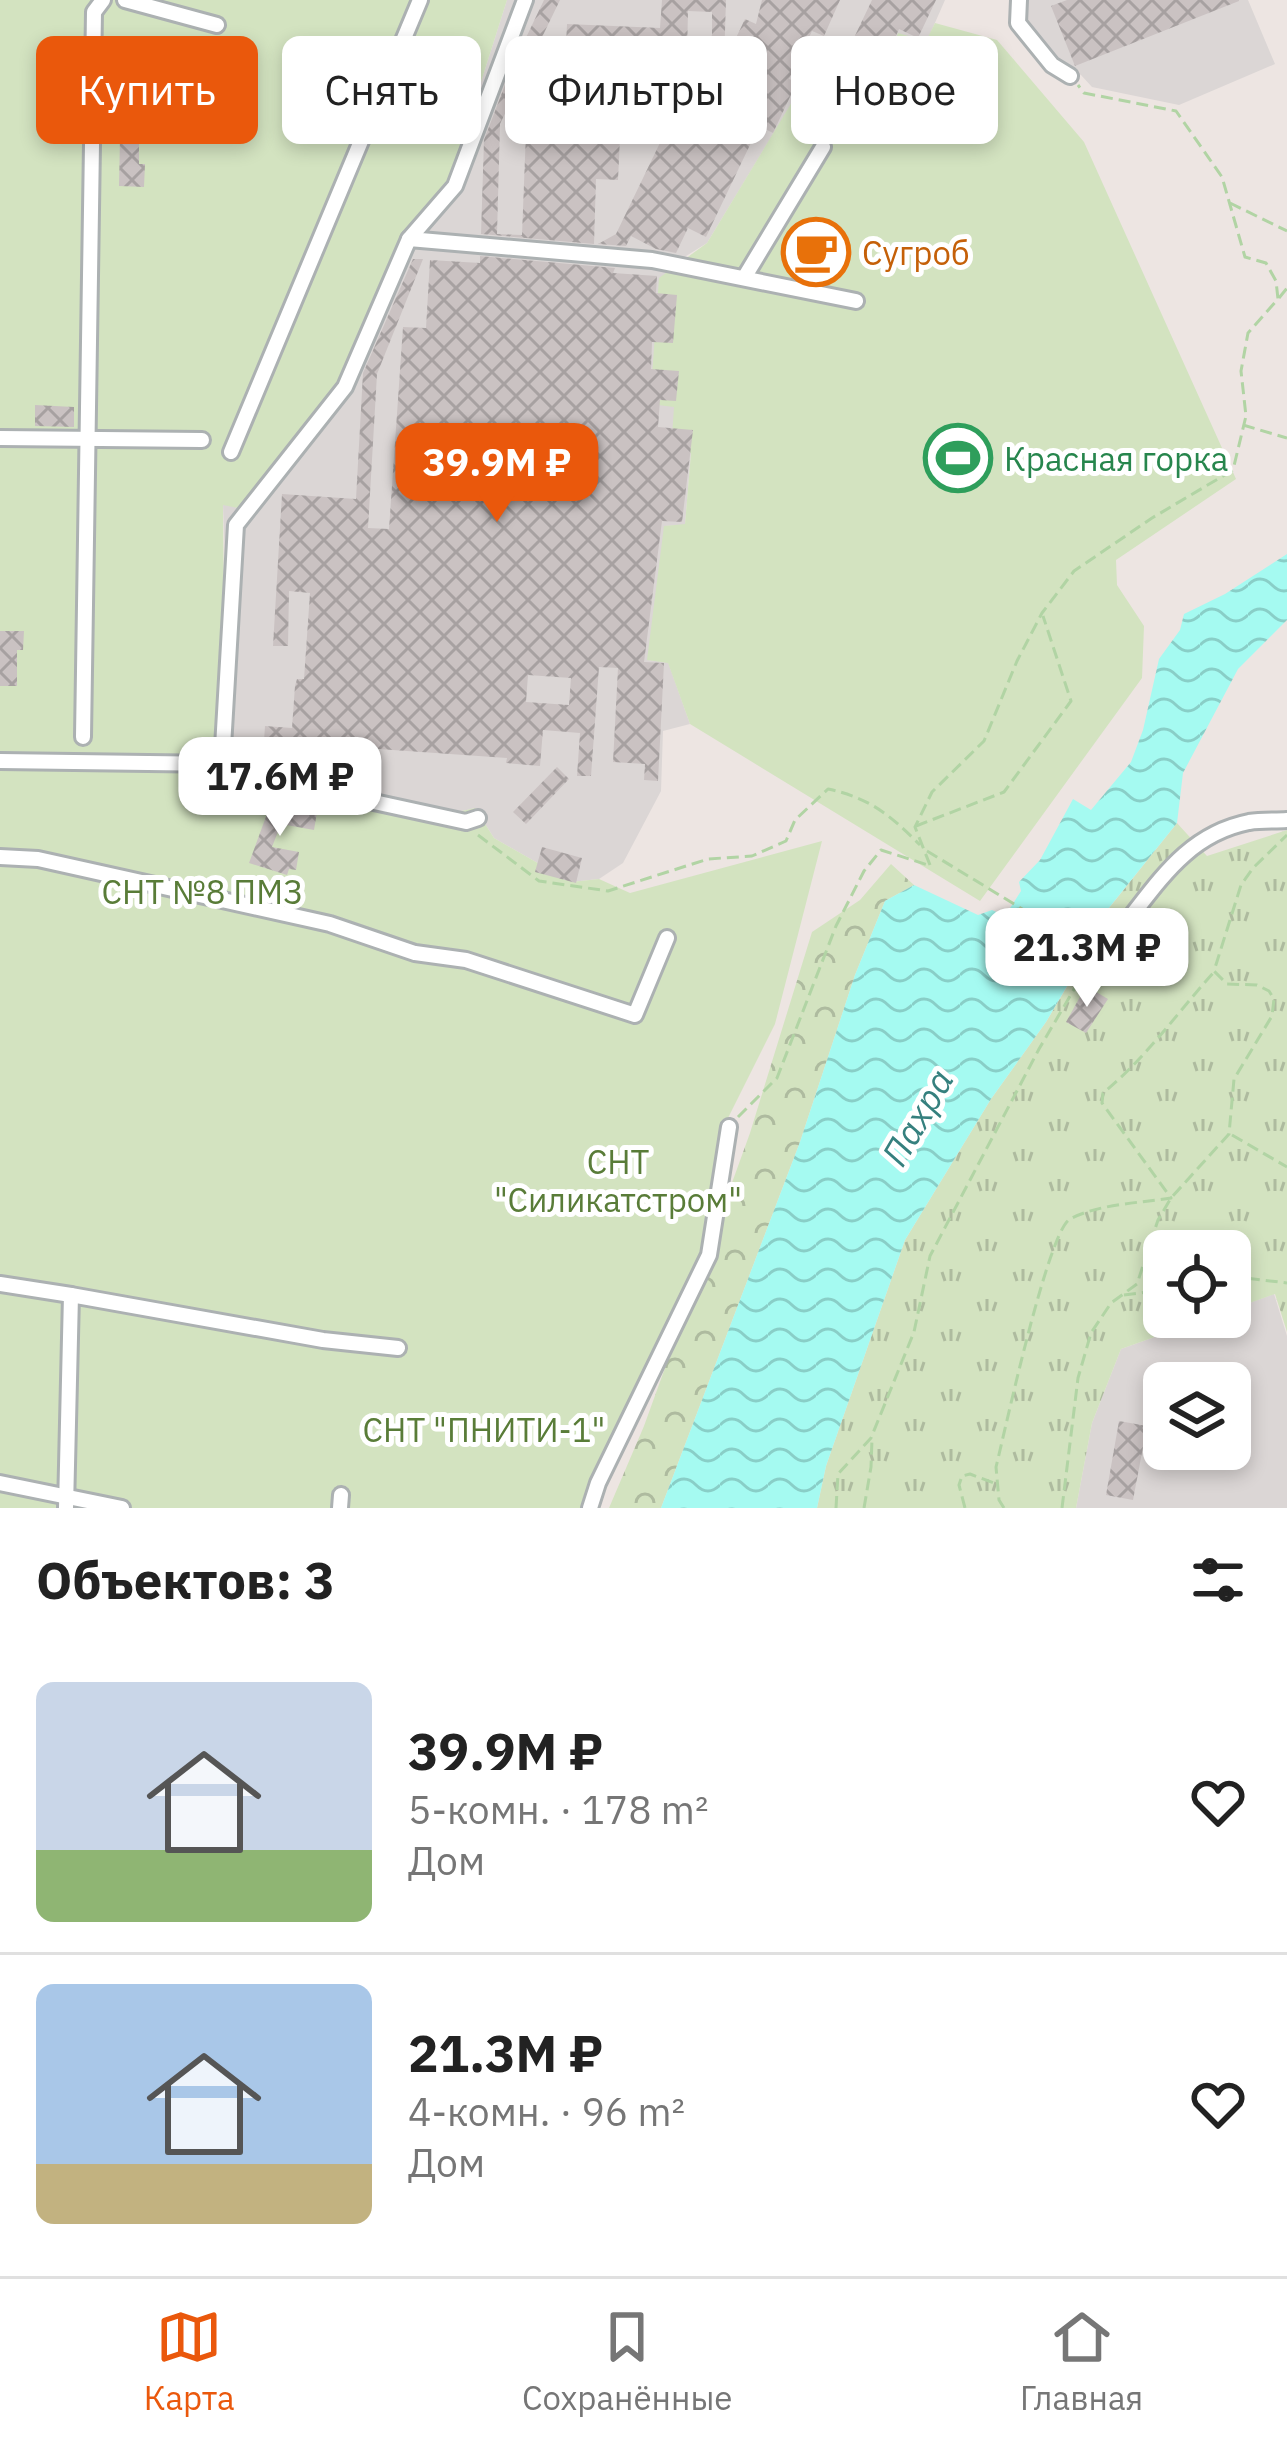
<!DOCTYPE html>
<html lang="ru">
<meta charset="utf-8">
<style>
body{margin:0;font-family:"IBM Plex Sans",sans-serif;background:#f2f2f2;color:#222;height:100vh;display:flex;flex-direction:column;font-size:45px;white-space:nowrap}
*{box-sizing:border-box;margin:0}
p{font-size:39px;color:#767676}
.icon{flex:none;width:66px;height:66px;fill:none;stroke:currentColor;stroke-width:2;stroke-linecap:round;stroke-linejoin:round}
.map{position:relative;height:1508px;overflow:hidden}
.side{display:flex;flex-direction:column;background:#fff;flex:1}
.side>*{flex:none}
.hud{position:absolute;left:36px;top:36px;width:1215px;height:108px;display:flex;gap:24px}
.buttons{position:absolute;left:1143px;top:1230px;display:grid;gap:24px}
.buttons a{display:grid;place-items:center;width:108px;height:108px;border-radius:18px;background:#fff;box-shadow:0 6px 18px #0003;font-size:60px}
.price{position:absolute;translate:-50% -102px;padding:0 27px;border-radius:24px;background:#fff;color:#222;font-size:39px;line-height:78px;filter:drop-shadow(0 3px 6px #0008)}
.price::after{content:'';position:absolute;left:50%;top:72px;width:36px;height:27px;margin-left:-18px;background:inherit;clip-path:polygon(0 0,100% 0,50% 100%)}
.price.selected{background:#ea580c;color:#fff}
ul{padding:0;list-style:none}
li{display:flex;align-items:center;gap:36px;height:300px;padding:0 36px}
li+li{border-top:3px solid #e0e0e0}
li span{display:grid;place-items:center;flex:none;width:336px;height:240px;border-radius:18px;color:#555}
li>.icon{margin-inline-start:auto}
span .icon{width:144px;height:144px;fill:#fffc;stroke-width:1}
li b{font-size:51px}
h2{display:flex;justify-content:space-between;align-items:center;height:144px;padding:0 36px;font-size:51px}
.pill{padding:0 42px;border-radius:18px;background:#fff;box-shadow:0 6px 18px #0003;font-size:42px;line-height:108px}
.pill.selected{background:#ea580c;color:#fff}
.tabs{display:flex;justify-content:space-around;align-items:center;height:168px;border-top:3px solid #e0e0e0;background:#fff;font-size:33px;color:#767676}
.tabs a{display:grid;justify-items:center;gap:6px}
.tabs .selected{color:#ea580c}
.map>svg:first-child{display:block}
.industrial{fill:#dbd6d5;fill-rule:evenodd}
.green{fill:#d3e3c0}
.forest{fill:url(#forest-crowns)}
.park{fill:url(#park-tufts)}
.water{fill:url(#water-waves)}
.building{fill:url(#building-cross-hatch);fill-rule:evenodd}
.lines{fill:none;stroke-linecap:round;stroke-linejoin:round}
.minor-casing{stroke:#acb1b2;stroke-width:20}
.path{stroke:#b1d4a4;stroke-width:3;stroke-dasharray:12 6;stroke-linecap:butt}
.minor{stroke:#fff;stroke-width:14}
.labels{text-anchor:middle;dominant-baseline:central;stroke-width:10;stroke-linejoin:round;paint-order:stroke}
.food-label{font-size:33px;fill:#c56008;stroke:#fff;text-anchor:start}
.leisure-label{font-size:33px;fill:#27864d;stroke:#fff;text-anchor:start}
.park-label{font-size:33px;fill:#597c38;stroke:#fff}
.water-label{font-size:36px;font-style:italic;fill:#35807e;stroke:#fff}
</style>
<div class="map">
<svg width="1287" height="1508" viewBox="0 0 1287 1508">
<defs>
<pattern id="forest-crowns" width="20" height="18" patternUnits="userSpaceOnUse" patternTransform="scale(3)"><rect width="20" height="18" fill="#d3e3c0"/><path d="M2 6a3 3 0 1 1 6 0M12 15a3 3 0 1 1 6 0" fill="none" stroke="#aebb9f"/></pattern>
<pattern id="park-tufts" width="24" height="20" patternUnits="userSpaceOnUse" patternTransform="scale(3)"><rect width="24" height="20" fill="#d3e3c0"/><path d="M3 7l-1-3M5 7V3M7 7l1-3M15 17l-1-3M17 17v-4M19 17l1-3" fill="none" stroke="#aebb9f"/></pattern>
<pattern id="water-waves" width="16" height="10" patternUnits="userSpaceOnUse" patternTransform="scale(3)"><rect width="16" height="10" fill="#a5faf1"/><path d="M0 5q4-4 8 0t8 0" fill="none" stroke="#89cec7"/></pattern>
<pattern id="building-cross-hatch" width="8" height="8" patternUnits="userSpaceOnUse" patternTransform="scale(3)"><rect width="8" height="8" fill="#cac2c2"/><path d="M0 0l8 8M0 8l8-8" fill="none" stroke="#a7a1a1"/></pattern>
</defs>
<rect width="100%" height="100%" fill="#ede5e2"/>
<!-- industrial -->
<g class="industrial">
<polygon points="507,0 945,0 927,41 807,91 801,88 707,243 678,261 674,407 691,452 685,525 665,526 648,660 668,662 690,724 663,731 661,791 623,863 599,879 571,882 494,838 475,808 454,813 252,769 235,756 225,737 227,629 223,504 248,510 334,389 392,263 448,186"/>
<polygon points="1027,0 1248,0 1275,64 1179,105 1092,87 1081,75 1060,64 1028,23"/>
<path d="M1274,1294L1287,1336V1508H1076L1092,1423L1121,1349L1211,1317H1230V1310ZM1164,1383H1230V1449H1164Z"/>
</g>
<!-- green -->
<g class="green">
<polygon points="0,0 507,0 448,186 392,263 334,389 248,510 223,505 225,737 235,756 252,769 453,813 475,808 494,838 571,882 599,879 630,893 822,841 775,1024 720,1134 703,1252 584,1508 0,1508"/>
<polygon points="935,23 997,40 1084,142 1236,479 1116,560 1117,585 1144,626 1142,678 980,901 690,724 668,663 647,660 664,526 685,524 691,453 671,450 674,407 650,404 659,278 707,243 801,87 808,90 851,46 890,57 898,33 926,41"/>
</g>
<!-- forest -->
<polygon class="forest" points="891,864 914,885 885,901 855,975 800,1142 661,1508 609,1508 644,1426 750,1133 812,932 860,900"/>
<!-- park -->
<polygon class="park" points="1177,823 1207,856 1287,830 1287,1332 1275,1294 1230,1310 1230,1251 1164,1251 1164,1317 1211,1317 1121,1349 1092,1423 1076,1508 817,1508 826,1466 905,1240 991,1099 1046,1022 1080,965 1067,956 1084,931 1089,933"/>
<!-- water -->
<polygon class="water" points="1287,554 1287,620 1238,669 1183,773 1177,823 1088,934 1083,931 1067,956 1080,964 1046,1022 991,1099 905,1240 826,1466 817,1508 661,1508 800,1142 855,975 885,901 914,885 978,915 992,910 1005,916 1021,891 1019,882 1040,860 1073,799 1091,810 1131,762 1143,730 1159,659 1180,630 1184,614 1225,594"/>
<!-- building -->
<g class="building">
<polygon points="544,0 560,0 500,124 497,234 522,235 527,106 553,107 555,64 565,65 567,24 660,28 662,0 726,0 724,63 745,19 756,24 762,0 840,0 824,36 812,31 789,79 797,82 773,133 759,126 706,237 688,228 676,253 656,249 631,236 626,246 598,244 616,234 712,35 712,12 688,11 687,55 663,54 661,97 651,96 649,139 620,137 618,180 596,179 594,244 481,234 484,140 511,69"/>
<polygon points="872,0 936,0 918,38 899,29 891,47 872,39 866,51 851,44"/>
<polygon points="1067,0 1239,0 1239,1 1075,66 1051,6"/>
<polygon points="120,137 139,138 139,164 145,164 144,187 119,186"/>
<path d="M480,256L615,268L613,273L657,276L656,293L677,295L673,343L652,342L651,369L679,371L676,401L660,400L658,427L693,430L682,522L662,521L644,662L664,663L658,781L644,780L645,764L613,762L618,668L599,667L591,776H577L580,733L543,730L540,766L506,763L507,758L264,741L265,726L292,728L295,686L297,679H304L310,593L289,591L288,646H273L282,494L356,499L363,373L413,259H423L377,374L368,528L389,529L403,327L426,328L430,260L480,263ZM528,675L571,678L569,705L526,702Z"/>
<polygon points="35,405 74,407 74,427 35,426"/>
<polygon points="0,631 24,631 23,650 17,650 17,686 0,686"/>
<polygon points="557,767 569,779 526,824 513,812"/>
<polygon points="271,803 296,813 296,809 317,812 314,830 281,824 272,847 299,852 296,870 289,869 287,875 249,863"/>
<polygon points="542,847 582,858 576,883 535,872"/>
<polygon points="1086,986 1108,999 1086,1033 1066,1022"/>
<polygon points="1119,1421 1147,1426 1133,1500 1106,1495"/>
</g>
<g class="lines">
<!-- minor casing -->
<g class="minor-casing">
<g id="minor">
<polyline points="125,0 217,25"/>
<polyline points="1019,0 1018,23 1052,65 1070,76"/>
<polyline points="409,239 652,260 856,301"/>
<polyline points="744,278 823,147"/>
<polyline points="0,438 202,440"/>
<polyline points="231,452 420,0"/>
<polyline points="83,737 94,12 103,0"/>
<polyline points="0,761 222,764 236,525 345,387 409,239 455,186 525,0"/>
<polyline points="222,764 245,774 466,822 478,818"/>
<polyline points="0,857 38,859 330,924 415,953 466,960 635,1015 667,938"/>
<path d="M1090,962C1145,913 1169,838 1249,822C1262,820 1275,821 1287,820"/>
<polyline points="0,1284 71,1295"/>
<polyline points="0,1483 122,1508"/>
<polyline points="66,1508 71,1295 323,1340 398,1348"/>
<polyline points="340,1508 341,1495"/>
<polyline points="590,1508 598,1483 709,1255 729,1127"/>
</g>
</g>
<!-- path -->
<g class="path">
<polyline points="1230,203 1287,231"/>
<polyline points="1279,298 1287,288"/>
<polyline points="1243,425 1287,438"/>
<polyline points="916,826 1004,792 1071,701 1043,616"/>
<path d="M478,835L539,881L608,891L708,859L752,856L786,841L795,820L828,789C870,798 890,815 920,845"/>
<polyline points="927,851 1083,946"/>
<polyline points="930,865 915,827 932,792 984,741 1017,661 1042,613 1074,571 1152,518 1233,470 1246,416 1241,371 1248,333 1278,299 1276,281 1266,263 1245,257 1222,177 1176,111 1084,93 1078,85"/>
<polyline points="738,1117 777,1078 836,926 864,871 881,850 928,865"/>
<polyline points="1232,1135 1287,1167"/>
<polyline points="1230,1276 1287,1283"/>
<polyline points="1124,1295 1164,1290"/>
<polyline points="836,1508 838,1474 871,1438 914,1332 930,1256 1039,1049 1083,974"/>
<polyline points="864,1508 871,1467 872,1439"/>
<polyline points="965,1508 959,1485 962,1476 970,1474 994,1483"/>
<path d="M1004,1508L999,1500L996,1467C1005,1431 1048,1231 1070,1219C1098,1204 1140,1203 1171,1198L1102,1103L1103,1093C1146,1058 1177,1013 1214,972"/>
<polyline points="1062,1508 1078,1378 1091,1333 1111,1303 1137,1284 1158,1220 1171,1198 1229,1134 1234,1079 1272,1016 1274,999 1269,991 1257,985 1227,984 1214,971 1241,885 1253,868 1287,835"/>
</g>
<!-- minor -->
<use href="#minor" class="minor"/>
</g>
<!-- icons -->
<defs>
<g id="cafe-ring" transform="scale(3.45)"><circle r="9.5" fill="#fff" stroke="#e8710a" stroke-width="1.5"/><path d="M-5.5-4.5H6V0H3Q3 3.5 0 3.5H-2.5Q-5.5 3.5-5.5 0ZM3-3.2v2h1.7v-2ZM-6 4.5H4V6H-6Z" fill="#e8710a"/></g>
<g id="stadium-ring" transform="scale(3.45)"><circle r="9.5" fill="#fff" stroke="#2e9e5b" stroke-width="1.5"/><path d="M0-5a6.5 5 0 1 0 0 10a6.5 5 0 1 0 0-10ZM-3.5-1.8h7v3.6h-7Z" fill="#2e9e5b"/></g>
</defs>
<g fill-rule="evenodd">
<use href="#cafe-ring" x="816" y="252"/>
<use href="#stadium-ring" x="958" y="458"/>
</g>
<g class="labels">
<!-- food labels -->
<g class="food-label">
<text x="862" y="252">Сугроб</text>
</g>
<!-- leisure labels -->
<g class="leisure-label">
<text x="1004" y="458">Красная горка</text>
</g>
<!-- park labels -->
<g class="park-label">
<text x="202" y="891">СНТ №8 ПМЗ</text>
<text x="618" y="1161">СНТ<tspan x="618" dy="38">"Силикатстром"</tspan></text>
<text x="484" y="1429">СНТ "ПНИТИ-1"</text>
</g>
<!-- water labels -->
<g class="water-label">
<text transform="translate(917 1117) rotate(-60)">Пахра</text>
</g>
</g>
</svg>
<div class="buttons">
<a><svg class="icon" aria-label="locate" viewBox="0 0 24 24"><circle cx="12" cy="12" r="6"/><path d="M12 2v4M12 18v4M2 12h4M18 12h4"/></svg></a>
<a><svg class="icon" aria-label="layers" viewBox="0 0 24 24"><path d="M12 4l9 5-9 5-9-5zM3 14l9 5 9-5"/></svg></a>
</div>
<b class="price selected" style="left:497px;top:525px">39.9M ₽</b>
<b class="price" style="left:280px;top:839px">17.6M ₽</b>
<b class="price" style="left:1087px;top:1010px">21.3M ₽</b>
<div class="hud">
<a class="pill selected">Купить</a>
<a class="pill">Снять</a>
<a class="pill">Фильтры</a>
<a class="pill">Новое</a>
</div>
</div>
<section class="side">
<h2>Объектов: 3<svg class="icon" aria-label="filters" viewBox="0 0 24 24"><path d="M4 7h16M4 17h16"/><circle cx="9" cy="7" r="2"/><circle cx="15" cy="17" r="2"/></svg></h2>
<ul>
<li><span style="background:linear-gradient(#c9d6e8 70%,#8fb573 0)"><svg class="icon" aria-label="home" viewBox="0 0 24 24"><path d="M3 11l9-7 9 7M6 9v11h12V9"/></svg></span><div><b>39.9M ₽</b><p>5-комн. · 178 m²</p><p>Дом</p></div><svg class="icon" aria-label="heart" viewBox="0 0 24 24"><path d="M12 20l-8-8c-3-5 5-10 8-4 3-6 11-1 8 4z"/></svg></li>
<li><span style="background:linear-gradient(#a9c7e8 75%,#c2b280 0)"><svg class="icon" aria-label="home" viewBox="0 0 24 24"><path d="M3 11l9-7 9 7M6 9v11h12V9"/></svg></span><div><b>21.3M ₽</b><p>4-комн. · 96 m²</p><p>Дом</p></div><svg class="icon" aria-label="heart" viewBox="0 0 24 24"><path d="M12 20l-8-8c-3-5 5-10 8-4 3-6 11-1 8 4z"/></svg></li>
</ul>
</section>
<nav class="tabs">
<a class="selected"><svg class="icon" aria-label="map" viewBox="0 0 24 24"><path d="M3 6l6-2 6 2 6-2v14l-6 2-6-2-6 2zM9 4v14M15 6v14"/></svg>Карта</a>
<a><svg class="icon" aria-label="saved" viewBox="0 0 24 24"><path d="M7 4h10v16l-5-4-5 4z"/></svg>Сохранённые</a>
<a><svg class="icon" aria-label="home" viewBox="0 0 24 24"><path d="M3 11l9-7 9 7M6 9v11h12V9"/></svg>Главная</a>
</nav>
